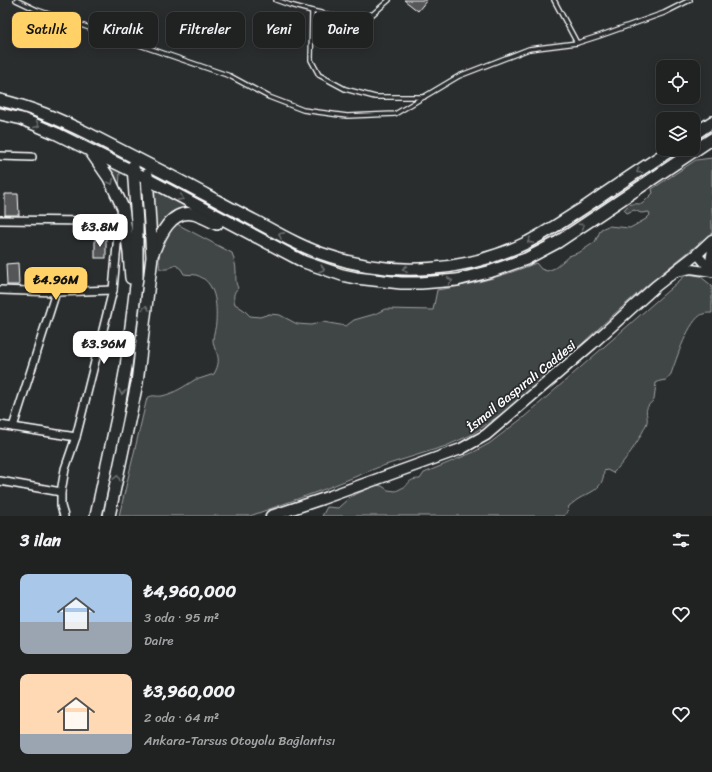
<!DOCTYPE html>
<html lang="tr">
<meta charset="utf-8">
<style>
body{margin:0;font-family:Sriracha,sans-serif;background:#2d2f2f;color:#f1f3f6;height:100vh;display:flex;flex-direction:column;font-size:15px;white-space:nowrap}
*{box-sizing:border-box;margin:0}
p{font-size:13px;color:#a2a4a5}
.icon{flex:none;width:22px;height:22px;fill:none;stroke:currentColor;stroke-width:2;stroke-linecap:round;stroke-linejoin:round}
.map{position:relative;height:516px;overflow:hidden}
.details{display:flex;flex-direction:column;background:#202222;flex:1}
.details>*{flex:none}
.top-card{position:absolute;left:12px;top:12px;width:400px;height:36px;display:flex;gap:8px}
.controls{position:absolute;left:656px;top:60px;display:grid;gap:8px}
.controls a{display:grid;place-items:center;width:44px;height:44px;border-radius:8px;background:#202222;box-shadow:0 2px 10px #0003,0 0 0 1px #3d3f40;font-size:20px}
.price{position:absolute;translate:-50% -34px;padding:0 9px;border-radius:8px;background:#fff;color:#222;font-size:13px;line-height:26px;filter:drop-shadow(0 1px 2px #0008)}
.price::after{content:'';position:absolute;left:50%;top:24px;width:12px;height:9px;margin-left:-6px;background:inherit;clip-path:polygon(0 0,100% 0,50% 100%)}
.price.selected{background:#ffd166;color:#111}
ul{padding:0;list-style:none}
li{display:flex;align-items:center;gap:12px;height:100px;padding:0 20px}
li span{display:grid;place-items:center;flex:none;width:112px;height:80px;border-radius:8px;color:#555}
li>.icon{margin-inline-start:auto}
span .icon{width:48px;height:48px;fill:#fffc;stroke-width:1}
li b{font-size:17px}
h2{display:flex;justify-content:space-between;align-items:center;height:48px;padding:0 20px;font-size:17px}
.pill{padding:0 14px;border-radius:8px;background:#202222;box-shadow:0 2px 10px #0003,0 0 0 1px #3d3f40;font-size:14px;line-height:36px}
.pill.selected{background:#ffd166;color:#111}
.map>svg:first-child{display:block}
.green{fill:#414445;stroke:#a0a2a2}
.building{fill:#555758;stroke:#fff}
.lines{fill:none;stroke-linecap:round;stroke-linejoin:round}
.service-casing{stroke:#fff;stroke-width:6}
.minor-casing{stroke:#fff;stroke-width:10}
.tertiary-casing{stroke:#fff;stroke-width:11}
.secondary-casing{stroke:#fff;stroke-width:13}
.primary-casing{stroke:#fff;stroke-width:14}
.service{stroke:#2a2d2e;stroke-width:3.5}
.minor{stroke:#2a2d2e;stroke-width:7}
.tertiary{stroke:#2a2d2e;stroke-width:8}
.secondary{stroke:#2a2d2e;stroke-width:10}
.primary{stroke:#2a2d2e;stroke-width:11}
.oneway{stroke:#6a6c6d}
.labels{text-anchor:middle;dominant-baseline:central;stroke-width:3.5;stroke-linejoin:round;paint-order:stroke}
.street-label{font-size:13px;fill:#fff;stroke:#2a2d2e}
</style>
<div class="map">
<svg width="712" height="516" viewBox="0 0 712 516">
<rect width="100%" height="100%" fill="#2a2d2e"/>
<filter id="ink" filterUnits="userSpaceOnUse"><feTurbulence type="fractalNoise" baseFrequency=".025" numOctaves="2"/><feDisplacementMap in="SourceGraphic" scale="8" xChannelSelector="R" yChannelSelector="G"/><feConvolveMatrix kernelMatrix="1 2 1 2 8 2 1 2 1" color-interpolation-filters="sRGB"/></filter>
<g filter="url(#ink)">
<!-- green -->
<g class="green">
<polygon points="0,105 31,114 67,129 122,156 120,159 47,123 0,108"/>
<polygon points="712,129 712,134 693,147 693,142"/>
<polygon points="683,149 690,149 539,249 514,260 460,276 414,280 353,272 337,268 302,255 171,187 172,185 191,192 269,235 359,269 413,276 434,275 483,266 527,250 557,233"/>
<path d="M712,158V233L646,286L612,316L542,381L503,413L471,435L446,446L379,467L325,489L250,516H119L147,398C154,394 155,397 162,396C175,393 185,386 196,379H199L214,374C219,365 220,358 215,349C214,346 213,343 213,340C213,334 216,328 216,322C217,305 216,281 196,275C192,274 188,275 184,274L181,269L176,265L167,269H160C156,256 165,231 175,223L232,253C234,259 236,265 236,272C236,278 235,282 238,288C233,293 233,297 235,304L244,310L250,316L260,317L269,314L280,315L297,324L311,325L323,322L346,326L354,320L375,314L385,309L433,310L437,290C472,285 504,276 536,263L541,269L547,271L555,268L569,256L580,252L595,242L601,229L608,226L630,228L646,219L650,215L649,212L641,213L634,210L627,213L624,210C629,202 635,204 642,204L653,193L652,189L696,160Z"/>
<polygon points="102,162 120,171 119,192"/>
<polygon points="153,188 202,214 189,211 156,235"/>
<path d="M687,274L700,276L712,286V313C709,313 706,313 703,314C689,319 676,360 671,374L666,380L660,381L656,383L654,400C639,412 652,415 645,427C637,444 626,460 613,473L607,470L604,471C603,489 593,491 580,498C576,500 572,504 569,506L567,512L564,516H322L327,507L338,508L350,497L376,485L382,486L388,490L396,491L406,486C410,480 413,479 420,479L424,473L474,452L490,443L524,417Z"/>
</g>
<!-- building -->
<g class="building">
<polygon points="404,0 427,0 418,11"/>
<polygon points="5,194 18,194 19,215 5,215"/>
<rect x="95" y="237" width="11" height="21"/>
<polygon points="18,263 19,285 7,285 6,264"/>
</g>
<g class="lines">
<!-- service casing -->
<g class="service-casing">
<g id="service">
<polyline points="16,0 37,10 230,76 269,97 303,110 347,116 395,114 459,76 529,49 577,43 599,36 664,13 690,0"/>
<polyline points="276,0 290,5 312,11 311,60 319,75 345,89 375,97 424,97"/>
<polyline points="554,0 577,43"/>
<polyline points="312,11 348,19 373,14 389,0"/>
</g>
</g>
<!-- minor casing -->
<g class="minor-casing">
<g id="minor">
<polyline points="0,156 32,157"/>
<polyline points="0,220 90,221"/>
<polyline points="0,290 56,292 113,290"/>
<polyline points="0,425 76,437"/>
<polyline points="13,427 56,292"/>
<polyline points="0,481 61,492"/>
<polyline points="64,516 61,506 61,492 65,469 76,437 113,290 118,234 117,217"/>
</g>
</g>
<!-- tertiary casing -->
<g class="tertiary-casing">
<g id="tertiary">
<polyline points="712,250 710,261 712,268"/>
<polyline points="697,254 712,272"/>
<polyline points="676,272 691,269 712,272"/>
</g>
</g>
<!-- secondary casing -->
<g class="secondary-casing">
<polyline id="secondary" points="271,516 322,499 461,449 486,435 592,344 656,286 697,254 712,240"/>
</g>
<!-- primary casing -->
<g class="primary-casing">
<g id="primary">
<path d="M0,100C31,107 58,119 87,133C112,146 138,159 163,172C194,188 224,205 255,221C279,234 303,248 329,256C394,278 467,272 528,242C549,231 568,218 588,205C616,186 644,167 672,149"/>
<polyline points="0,114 22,119 57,134 134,172 304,262 342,275 356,278 401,283 421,283 457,280 492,271 526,259 558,242 712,139"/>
<polyline points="693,135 712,122"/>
<polyline points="91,152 109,178 123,208 129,253 131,278"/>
<path d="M153,253C160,236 170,210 193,214C201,216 210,221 217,224"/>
<polyline points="96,516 117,418 126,367 137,277 137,223 133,166"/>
<polyline points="109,516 137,383 152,257 147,175"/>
</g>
</g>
<!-- service -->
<use href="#service" class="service"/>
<!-- minor -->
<use href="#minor" class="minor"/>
<!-- tertiary -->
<use href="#tertiary" class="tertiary"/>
<!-- secondary -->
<use href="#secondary" class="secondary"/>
<!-- primary -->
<use href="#primary" class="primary"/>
</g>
<!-- one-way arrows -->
<defs><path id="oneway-chevron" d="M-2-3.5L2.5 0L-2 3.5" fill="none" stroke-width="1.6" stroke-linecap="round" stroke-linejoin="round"/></defs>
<g class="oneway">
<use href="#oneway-chevron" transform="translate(37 125) rotate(22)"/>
<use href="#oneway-chevron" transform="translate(639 171) rotate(146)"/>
<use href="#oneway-chevron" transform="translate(111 182) rotate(63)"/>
<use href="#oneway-chevron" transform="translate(181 198) rotate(28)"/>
<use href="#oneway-chevron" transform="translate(582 226) rotate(-34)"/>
<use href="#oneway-chevron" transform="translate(281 235) rotate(-152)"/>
<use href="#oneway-chevron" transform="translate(530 241) rotate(153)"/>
<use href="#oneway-chevron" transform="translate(322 269) rotate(18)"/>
<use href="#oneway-chevron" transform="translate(405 269) rotate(-180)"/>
<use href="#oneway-chevron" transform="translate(450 281) rotate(-7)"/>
<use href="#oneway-chevron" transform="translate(146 308) rotate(-83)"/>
<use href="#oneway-chevron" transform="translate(122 392) rotate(100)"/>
<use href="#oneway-chevron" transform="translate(117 478) rotate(-78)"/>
</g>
</g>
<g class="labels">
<!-- street labels -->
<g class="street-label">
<text transform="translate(521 386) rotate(-39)">İsmail Gaspıralı Caddesi</text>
</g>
</g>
</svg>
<div class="controls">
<a><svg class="icon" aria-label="locate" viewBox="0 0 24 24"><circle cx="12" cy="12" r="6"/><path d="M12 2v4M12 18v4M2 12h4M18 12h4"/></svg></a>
<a><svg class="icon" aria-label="layers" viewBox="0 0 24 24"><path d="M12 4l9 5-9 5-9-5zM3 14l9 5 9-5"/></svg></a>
</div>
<b class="price" style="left:100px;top:248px">₺3.8M</b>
<b class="price selected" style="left:56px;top:301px">₺4.96M</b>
<b class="price" style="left:104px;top:365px">₺3.96M</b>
<div class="top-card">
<a class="pill selected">Satılık</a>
<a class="pill">Kiralık</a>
<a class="pill">Filtreler</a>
<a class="pill">Yeni</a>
<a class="pill">Daire</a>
</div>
</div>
<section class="details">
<h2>3 ilan<svg class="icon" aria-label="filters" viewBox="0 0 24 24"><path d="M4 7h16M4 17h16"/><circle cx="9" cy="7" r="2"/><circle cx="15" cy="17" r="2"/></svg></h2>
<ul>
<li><span style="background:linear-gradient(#a9c7e8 60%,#9aa5b1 0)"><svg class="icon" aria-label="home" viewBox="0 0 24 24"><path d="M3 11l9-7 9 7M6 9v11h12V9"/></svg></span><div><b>₺4,960,000</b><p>3 oda · 95 m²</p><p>Daire</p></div><svg class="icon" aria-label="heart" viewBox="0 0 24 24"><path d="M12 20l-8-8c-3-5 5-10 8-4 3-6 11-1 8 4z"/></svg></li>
<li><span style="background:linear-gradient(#ffd9b3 75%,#9aa5b1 0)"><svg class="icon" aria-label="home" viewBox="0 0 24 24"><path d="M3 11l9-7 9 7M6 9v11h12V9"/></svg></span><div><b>₺3,960,000</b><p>2 oda · 64 m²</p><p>Ankara-Tarsus Otoyolu Bağlantısı</p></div><svg class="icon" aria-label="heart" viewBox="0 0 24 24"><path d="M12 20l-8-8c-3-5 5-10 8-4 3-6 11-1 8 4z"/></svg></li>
</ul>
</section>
